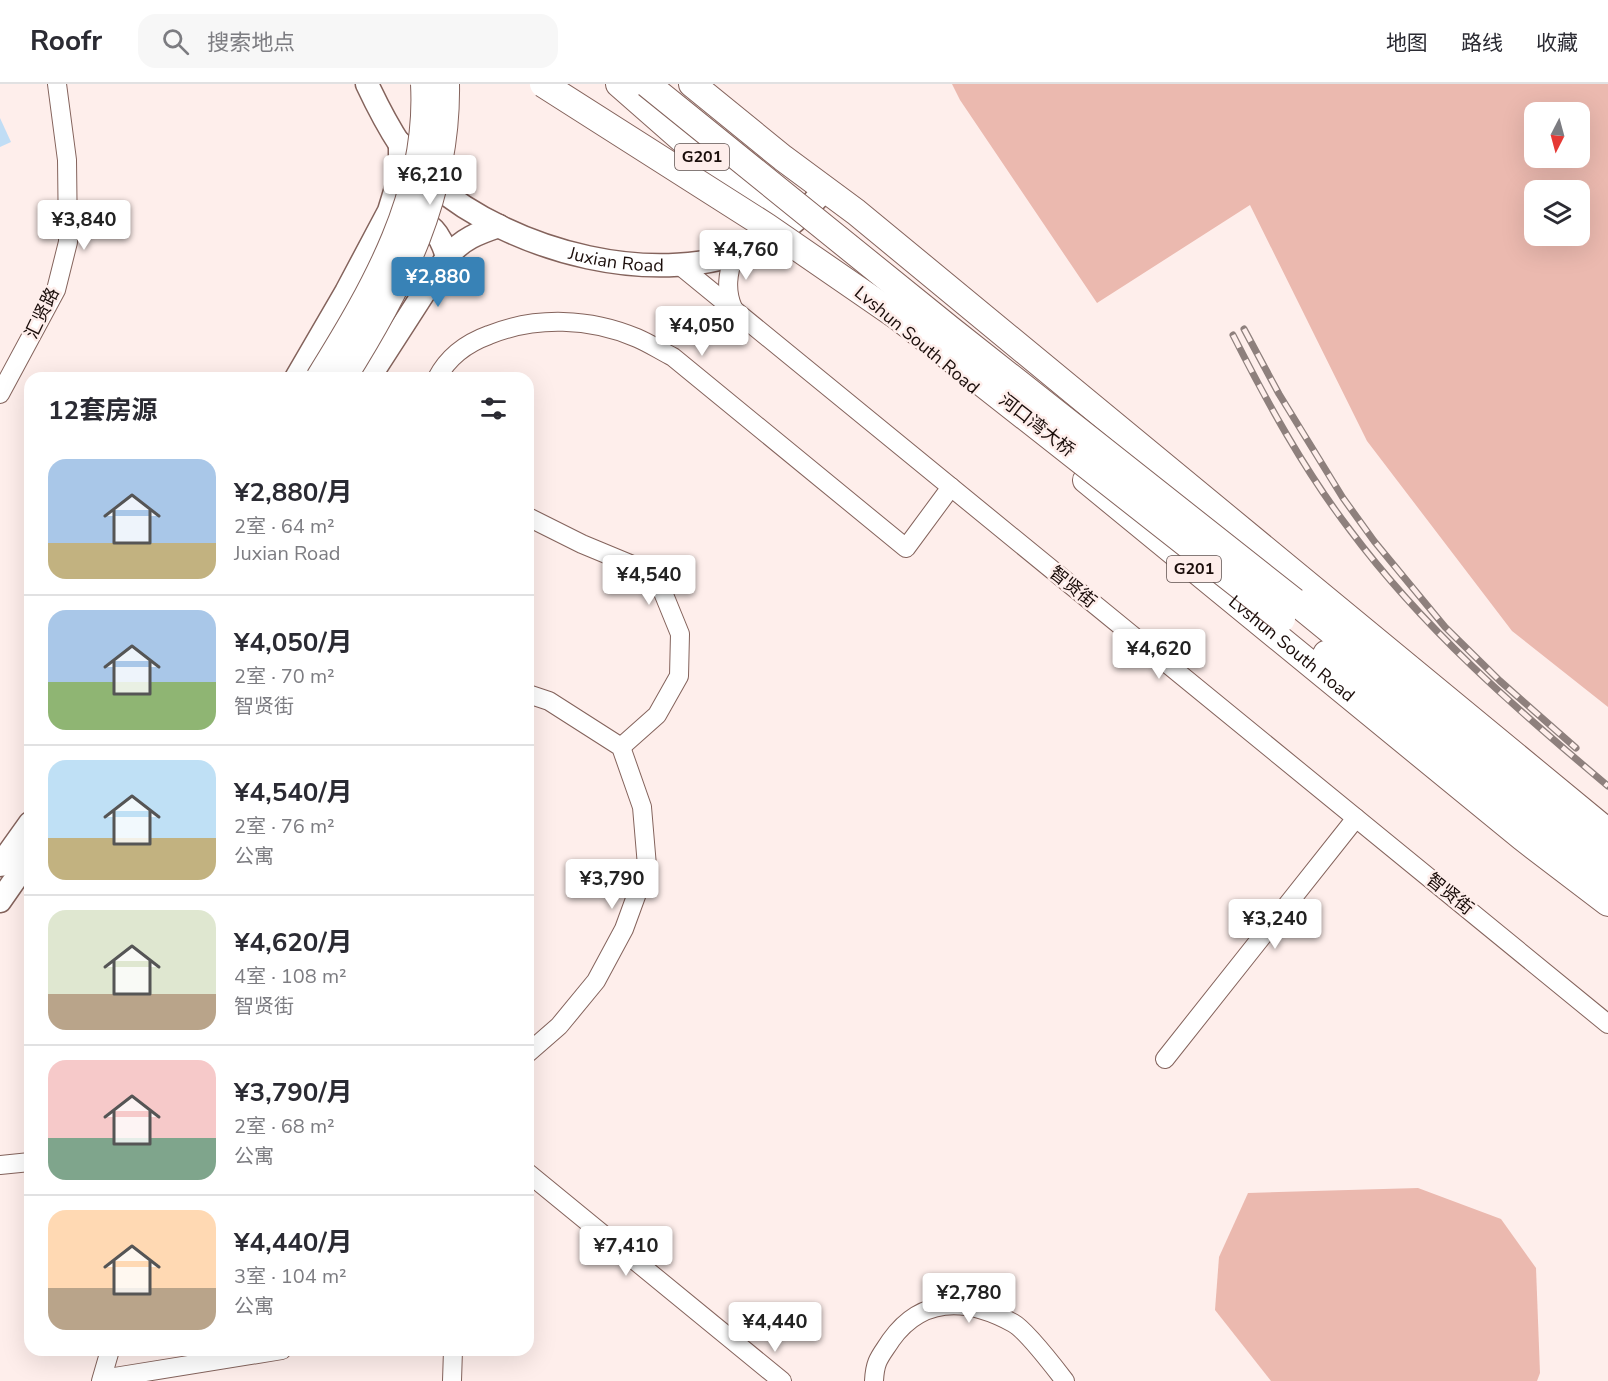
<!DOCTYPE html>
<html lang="zh">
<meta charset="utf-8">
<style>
body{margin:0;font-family:"Nunito Sans","Noto Sans SC",sans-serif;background:#f7f7f7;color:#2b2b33;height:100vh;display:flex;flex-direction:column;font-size:22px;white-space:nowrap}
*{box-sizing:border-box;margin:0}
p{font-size:20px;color:#7c7c81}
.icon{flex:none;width:33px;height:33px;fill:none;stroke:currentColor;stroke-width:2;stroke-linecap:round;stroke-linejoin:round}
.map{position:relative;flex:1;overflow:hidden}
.panel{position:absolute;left:24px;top:288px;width:510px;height:984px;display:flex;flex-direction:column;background:#fff;border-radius:18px;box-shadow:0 6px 24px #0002}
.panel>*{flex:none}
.needle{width:39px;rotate:186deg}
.controls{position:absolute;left:1524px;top:18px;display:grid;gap:12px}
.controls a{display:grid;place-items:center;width:66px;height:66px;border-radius:12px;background:#fff;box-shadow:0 6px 24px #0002;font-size:30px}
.price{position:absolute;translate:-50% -51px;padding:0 14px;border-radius:6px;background:#fff;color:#222;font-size:20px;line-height:39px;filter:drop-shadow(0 2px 3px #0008)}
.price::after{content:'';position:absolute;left:50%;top:36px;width:18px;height:14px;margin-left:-9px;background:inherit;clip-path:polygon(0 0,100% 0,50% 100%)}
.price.active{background:#3882b6;color:#fff}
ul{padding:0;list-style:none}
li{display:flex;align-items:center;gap:18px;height:150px;padding:0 24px}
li+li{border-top:2px solid #e1e1e2}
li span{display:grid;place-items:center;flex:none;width:168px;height:120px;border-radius:18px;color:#555}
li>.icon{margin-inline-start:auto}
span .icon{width:72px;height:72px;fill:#fffc;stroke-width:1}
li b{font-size:26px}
h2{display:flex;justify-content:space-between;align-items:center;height:72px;padding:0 24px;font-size:26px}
header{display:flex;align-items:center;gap:36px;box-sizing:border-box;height:84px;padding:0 30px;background:#fff;border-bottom:2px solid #e1e1e2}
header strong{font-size:28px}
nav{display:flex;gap:33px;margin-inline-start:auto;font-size:21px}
.search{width:420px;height:54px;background:#f7f7f7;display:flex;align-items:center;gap:15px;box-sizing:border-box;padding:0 21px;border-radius:18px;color:#7c7c81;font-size:22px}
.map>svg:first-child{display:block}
.green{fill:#ebb9af;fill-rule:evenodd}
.building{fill:#c0ddf5}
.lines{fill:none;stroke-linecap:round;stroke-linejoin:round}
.minor-casing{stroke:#84635c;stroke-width:20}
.major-casing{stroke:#84635c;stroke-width:25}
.highway-casing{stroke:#84635c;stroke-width:28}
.minor{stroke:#fff;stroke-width:18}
.major{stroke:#fff;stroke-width:22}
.highway{stroke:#fff;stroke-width:26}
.rail-casing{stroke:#8e807d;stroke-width:7}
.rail{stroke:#feeeeb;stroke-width:4.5;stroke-dasharray:14;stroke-linecap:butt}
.highway-bridge-casing{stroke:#84635c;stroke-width:28;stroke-linecap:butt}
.highway-bridge{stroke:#fff;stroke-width:26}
.labels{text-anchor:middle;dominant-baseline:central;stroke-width:5;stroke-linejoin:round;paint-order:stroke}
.shield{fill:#feeeeb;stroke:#5e504e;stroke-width:1.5}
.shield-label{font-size:16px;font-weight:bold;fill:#1a0d0a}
.street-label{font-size:18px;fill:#1a0d0a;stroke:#feeeeb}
</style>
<header>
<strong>Roofr</strong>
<div class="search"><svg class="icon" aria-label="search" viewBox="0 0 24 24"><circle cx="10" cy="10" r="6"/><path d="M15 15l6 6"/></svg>搜索地点</div>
<nav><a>地图</a><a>路线</a><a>收藏</a></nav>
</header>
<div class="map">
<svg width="1608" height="1297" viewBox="0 0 1608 1297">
<rect width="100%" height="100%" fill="#feeeeb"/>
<!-- green -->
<g class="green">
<path d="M952,0H1608V623L1512,547L1367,357L1250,121L1097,219L960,16ZM1534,28H1580V74H1534ZM1534,106H1580V152H1534Z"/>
<polygon points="1418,1104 1501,1135 1536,1184 1540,1289 1537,1297 1271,1297 1215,1226 1219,1173 1248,1109"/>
</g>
<!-- building -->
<polygon class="building" points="0,34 11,58 0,63"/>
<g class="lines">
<!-- minor casing -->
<g class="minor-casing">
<g id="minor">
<polyline points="678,180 1608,940"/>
<path d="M733,224C725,206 728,189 734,171"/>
<path d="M437,294C448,273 467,259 489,251C536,232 590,234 637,254C649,259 661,267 673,273L906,464L951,403"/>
<polyline points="0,310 56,206 68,158 67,76 57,0"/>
<polyline points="528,433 582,460 635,482 660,501 680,550 679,592 657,631 621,663"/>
<polyline points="528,610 549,617 621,663 642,723 647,782 624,845 596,897 559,942 528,969"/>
<polyline points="1165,975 1356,734"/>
<polyline points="0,1081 30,1078"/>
<polyline points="528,1089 782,1297"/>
<polyline points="102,1295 282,1266"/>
<polyline points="101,1297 110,1266"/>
<polyline points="452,1297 453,1266"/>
<path d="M874,1297C875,1276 880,1273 891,1256C923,1211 969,1215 1013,1239C1026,1246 1055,1284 1065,1297"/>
</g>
</g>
<!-- major casing -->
<g class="major-casing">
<g id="major">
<path id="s1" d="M367,0C382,32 404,75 431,98C512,168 660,208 760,161C786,149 806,127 825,105"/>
<path d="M408,130C431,140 440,148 447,173"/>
<polyline points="296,294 346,208 389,127 400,91 400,59"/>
<path d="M369,294L447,173C462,155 478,149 499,142"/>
<polyline points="0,781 30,739"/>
<polyline points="0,817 30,774"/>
</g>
</g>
<!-- highway casing -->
<g class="highway-casing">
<g id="highway">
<polyline points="619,0 781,142"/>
<polyline points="692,0 783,74 856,128 1608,748"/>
<path id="s2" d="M1086,396L1523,754L1608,819"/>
<polyline points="1294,517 1545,722 1608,770"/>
<polyline points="1326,570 1608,795"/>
</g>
</g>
<!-- minor -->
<use href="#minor" class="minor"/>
<!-- major -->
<use href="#major" class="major"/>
<!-- highway -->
<use href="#highway" class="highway"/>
<!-- rail casing -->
<g class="rail-casing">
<g id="rail">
<polyline points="1244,245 1279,310 1343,414 1374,457 1445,543 1500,597 1576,664"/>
<path d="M1233,251C1267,318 1304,386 1350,446C1423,544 1515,624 1608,702"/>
</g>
</g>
<!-- rail -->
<use href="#rail" class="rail"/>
<!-- highway-bridge casing -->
<g class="highway-bridge-casing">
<g id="highway-bridge">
<polyline points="543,0 766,142 898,233 1282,535"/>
<polyline points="647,0 950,245 1294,517"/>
<path d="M319,294C375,204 430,109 424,0"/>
<path d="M343,294C401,202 448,111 446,0"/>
</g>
</g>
<!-- highway-bridge -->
<use href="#highway-bridge" class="highway-bridge"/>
</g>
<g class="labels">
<!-- shield labels -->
<g class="shield">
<rect x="675" y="60" width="54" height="26" rx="4.5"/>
<rect x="1167" y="472" width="54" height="26" rx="4.5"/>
</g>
<g class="shield-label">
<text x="702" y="73">G201</text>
<text x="1194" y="485">G201</text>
</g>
<!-- street labels -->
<g class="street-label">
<text stroke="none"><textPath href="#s1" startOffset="322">Juxian Road</textPath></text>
<text transform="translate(42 229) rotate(-64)">汇贤路</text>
<text transform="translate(917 256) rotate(40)">Lvshun South Road</text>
<text transform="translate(1037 341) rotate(38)">河口湾大桥</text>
<text transform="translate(1073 503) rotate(39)">智贤街</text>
<text stroke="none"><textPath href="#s2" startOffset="266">Lvshun South Road</textPath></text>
<text transform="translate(1450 810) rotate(39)">智贤街</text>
</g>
</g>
</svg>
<div class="controls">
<a><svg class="needle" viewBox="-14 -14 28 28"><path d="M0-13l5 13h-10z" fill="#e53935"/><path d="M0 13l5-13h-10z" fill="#7c7c81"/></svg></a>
<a><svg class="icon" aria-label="layers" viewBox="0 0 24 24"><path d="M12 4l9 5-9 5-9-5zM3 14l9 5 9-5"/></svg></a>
</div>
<b class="price" style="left:430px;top:122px">¥6,210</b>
<b class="price" style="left:84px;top:167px">¥3,840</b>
<b class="price" style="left:746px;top:197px">¥4,760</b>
<b class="price active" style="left:438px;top:224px">¥2,880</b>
<b class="price" style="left:702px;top:273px">¥4,050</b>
<b class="price" style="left:649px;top:522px">¥4,540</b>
<b class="price" style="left:1159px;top:596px">¥4,620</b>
<b class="price" style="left:612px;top:826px">¥3,790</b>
<b class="price" style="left:1275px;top:866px">¥3,240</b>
<b class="price" style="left:626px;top:1193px">¥7,410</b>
<b class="price" style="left:969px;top:1240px">¥2,780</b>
<b class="price" style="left:775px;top:1269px">¥4,440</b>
<section class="panel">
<h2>12套房源<svg class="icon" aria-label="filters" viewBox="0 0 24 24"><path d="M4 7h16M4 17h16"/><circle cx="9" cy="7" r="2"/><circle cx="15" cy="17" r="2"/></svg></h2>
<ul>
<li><span style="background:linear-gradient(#a9c7e8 70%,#c2b280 0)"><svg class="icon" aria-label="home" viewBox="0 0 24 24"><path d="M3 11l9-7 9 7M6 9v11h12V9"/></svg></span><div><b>¥2,880/月</b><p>2室 · 64 m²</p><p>Juxian Road</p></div></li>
<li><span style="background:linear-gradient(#a9c7e8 60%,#8fb573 0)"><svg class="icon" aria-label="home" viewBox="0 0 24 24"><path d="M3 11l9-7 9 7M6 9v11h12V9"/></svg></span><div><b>¥4,050/月</b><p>2室 · 70 m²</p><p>智贤街</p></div></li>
<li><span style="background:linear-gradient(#bfe0f5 65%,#c2b280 0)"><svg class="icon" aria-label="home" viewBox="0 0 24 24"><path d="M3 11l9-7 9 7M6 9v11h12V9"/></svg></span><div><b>¥4,540/月</b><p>2室 · 76 m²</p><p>公寓</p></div></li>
<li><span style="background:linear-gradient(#dfe7d0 70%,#b9a48a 0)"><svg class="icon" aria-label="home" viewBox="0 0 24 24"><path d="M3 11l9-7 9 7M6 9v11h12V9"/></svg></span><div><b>¥4,620/月</b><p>4室 · 108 m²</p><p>智贤街</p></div></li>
<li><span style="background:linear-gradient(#f6c9c9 65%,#7fa58c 0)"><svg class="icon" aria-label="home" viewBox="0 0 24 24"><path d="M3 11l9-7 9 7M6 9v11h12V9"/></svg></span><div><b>¥3,790/月</b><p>2室 · 68 m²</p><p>公寓</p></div></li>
<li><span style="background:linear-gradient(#ffd9b3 65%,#b9a48a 0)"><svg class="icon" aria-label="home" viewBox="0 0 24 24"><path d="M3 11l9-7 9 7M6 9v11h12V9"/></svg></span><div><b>¥4,440/月</b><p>3室 · 104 m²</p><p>公寓</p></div></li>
</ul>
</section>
</div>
